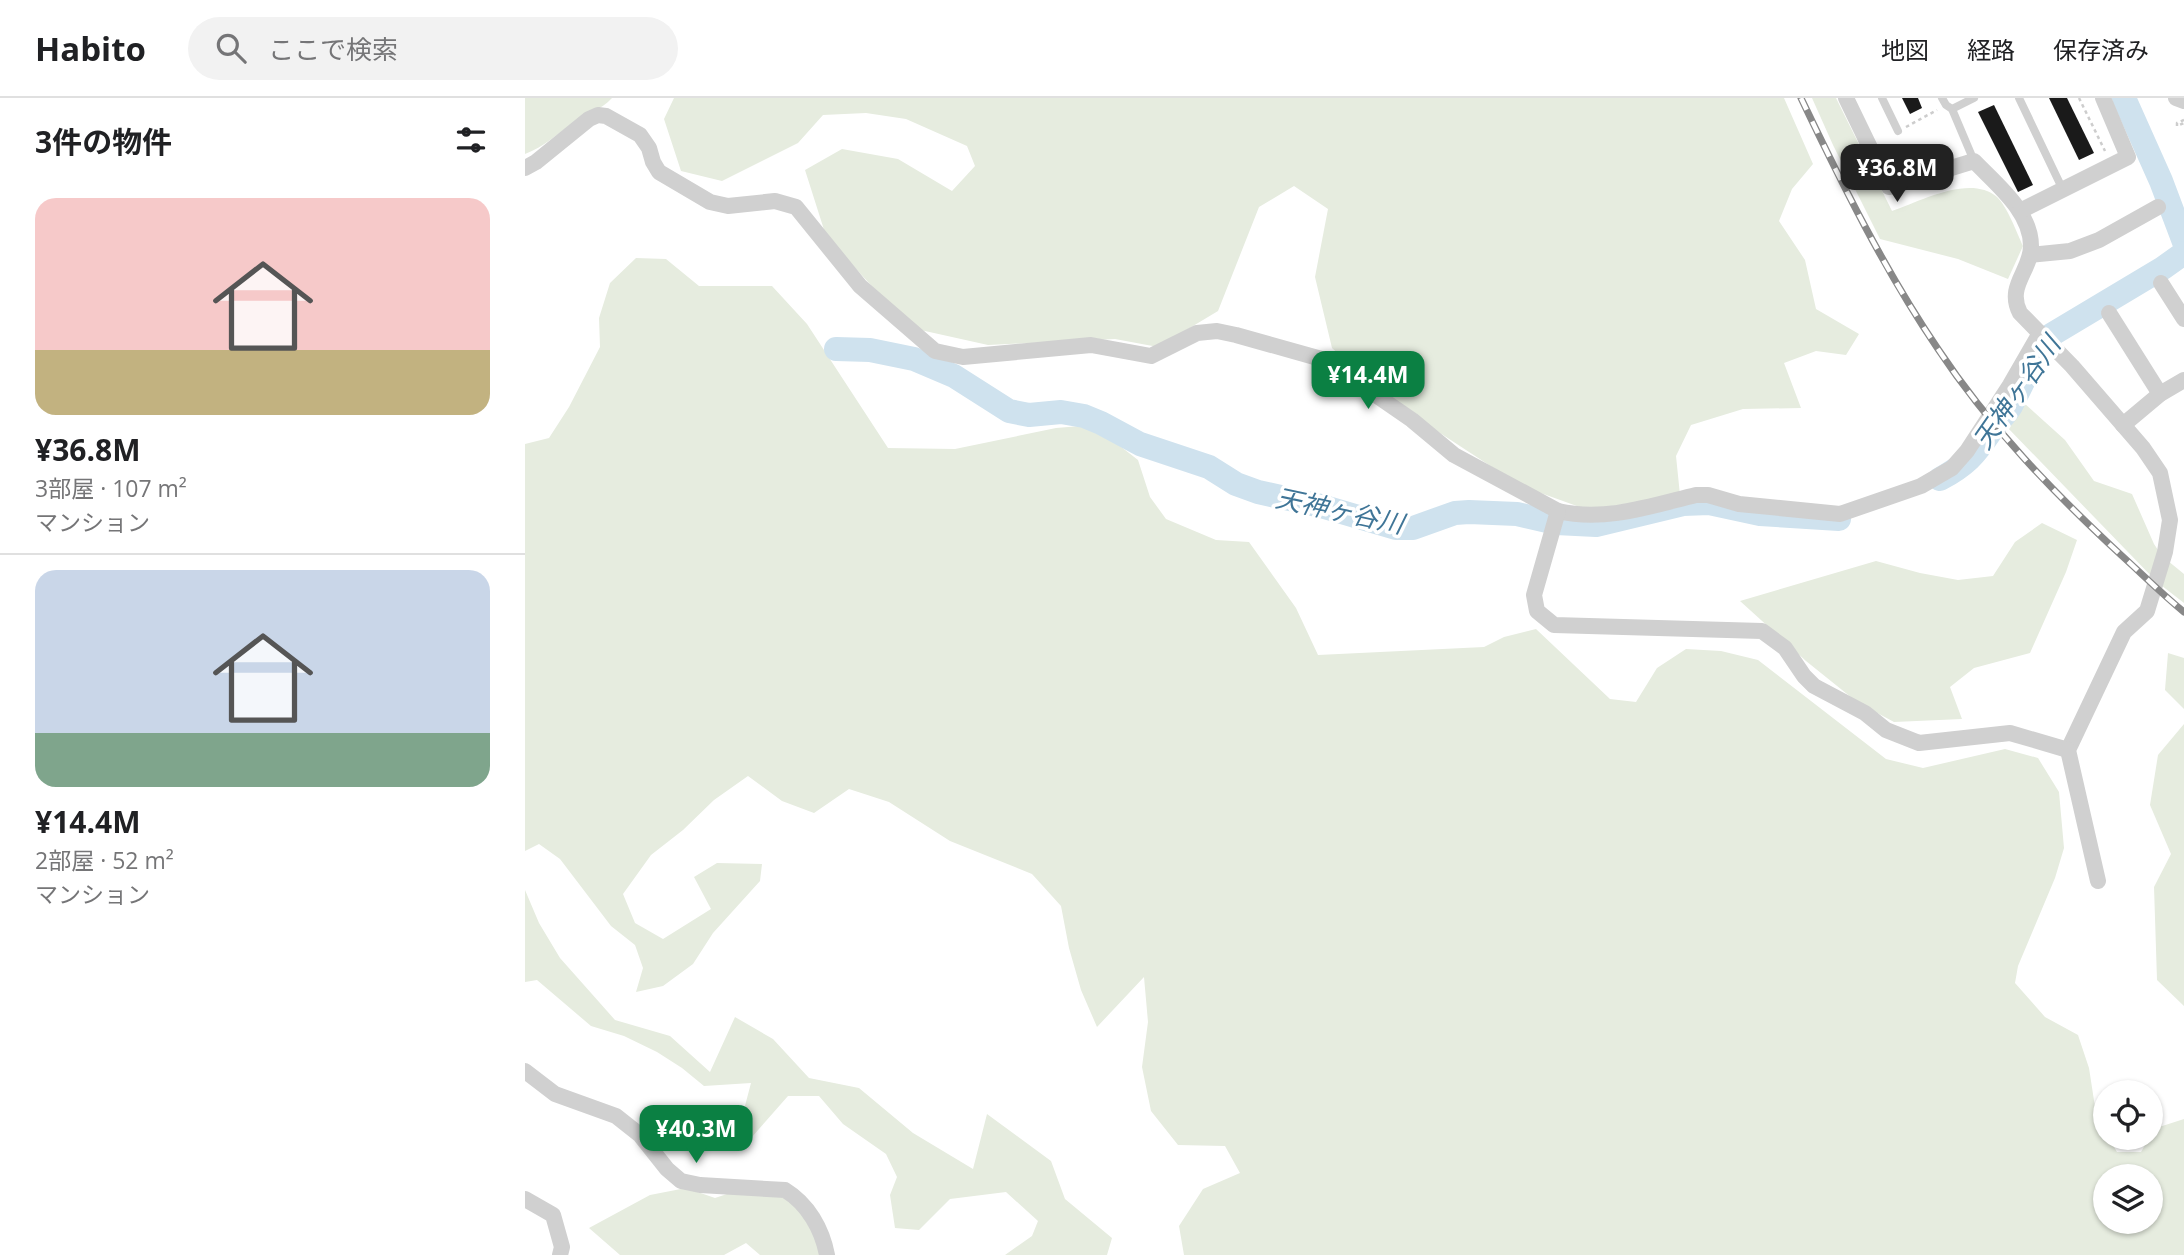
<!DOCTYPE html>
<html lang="ja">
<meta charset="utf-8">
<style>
body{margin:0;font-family:"Open Sans","Noto Sans JP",sans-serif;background:#f2f2f2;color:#202124;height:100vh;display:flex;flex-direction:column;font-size:26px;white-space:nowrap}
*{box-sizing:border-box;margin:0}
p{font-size:23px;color:#757577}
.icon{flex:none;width:38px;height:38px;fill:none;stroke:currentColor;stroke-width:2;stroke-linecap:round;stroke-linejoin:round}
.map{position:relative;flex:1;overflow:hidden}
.side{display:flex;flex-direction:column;background:#fff;width:525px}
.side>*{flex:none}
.fabs{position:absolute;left:1568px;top:982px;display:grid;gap:14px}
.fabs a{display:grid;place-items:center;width:70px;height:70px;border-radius:50%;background:#fff;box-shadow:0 2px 5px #0004;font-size:35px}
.price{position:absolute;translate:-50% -60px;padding:0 16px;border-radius:14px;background:#0b8043;color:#fff;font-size:23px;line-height:46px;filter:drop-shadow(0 2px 4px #0008)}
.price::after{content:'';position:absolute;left:50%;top:42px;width:21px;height:16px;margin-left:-10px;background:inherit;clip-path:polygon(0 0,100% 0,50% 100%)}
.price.on{background:#222;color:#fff}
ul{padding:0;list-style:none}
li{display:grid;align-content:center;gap:14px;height:371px;padding:0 35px}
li+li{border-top:2px solid #e0e0e0}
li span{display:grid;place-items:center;height:217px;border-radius:21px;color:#555}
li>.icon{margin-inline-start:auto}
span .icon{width:126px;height:126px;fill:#fffc;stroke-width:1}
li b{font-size:30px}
h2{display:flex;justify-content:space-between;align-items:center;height:84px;padding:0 35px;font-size:30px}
header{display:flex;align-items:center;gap:42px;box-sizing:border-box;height:98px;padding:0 35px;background:#fff;border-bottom:2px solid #e0e0e0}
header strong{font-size:33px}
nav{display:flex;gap:38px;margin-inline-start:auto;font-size:24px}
.search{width:490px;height:63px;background:#f2f2f2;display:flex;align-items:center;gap:18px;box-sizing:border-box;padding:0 24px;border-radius:38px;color:#757577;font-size:26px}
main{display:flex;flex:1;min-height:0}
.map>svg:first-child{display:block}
.green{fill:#e6ecdf;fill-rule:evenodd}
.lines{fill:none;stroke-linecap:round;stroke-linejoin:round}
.river{stroke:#cfe2ee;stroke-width:24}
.building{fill:#1a1a1a}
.path{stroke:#cdcdcd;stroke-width:2.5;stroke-dasharray:3.5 3.5;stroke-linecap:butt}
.lane{stroke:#d0d0d0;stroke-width:8}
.street{stroke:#d0d0d0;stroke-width:16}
.rail-casing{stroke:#888;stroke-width:7}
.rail{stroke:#fff;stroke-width:4.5;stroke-dasharray:13;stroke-linecap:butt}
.labels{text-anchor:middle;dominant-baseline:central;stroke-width:7;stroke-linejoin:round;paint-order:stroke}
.water-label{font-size:26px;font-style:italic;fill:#3f7597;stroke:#fff}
</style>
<header>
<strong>Habito</strong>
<div class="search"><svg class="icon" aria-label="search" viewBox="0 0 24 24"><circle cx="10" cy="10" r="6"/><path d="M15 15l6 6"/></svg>ここで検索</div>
<nav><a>地図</a><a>経路</a><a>保存済み</a></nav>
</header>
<main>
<section class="side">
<h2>3件の物件<svg class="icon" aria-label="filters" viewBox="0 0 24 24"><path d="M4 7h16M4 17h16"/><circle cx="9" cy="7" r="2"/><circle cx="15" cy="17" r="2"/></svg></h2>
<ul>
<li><span style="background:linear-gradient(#f6c9c9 70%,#c2b280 0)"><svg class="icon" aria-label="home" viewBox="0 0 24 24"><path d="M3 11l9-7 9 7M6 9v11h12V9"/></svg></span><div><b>¥36.8M</b><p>3部屋 · 107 m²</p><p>マンション</p></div></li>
<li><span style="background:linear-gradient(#c9d6e8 75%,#7fa58c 0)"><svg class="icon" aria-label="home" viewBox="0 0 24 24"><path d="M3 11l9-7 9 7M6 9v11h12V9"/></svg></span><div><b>¥14.4M</b><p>2部屋 · 52 m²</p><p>マンション</p></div></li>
</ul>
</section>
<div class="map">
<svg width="1659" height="1157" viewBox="0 0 1659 1157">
<rect width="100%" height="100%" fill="#fff"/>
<!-- green -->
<g class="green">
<path d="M0,0H87C76,12 61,16 48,25C32,36 19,49 0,56Z"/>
<polygon points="149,0 1259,0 1288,66 1267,91 1254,123 1280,162 1291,211 1334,236 1321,257 1291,253 1259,265 1276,310 1218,311 1166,327 1151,358 1155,397 1063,412 996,388 886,316 834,275 807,250 790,179 803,111 769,88 734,109 693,213 633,249 590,241 463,247 391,231 354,196 301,138 280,72 317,51 373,61 427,93 450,68 442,48 381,21 341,15 298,17 273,45 197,83 156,73 139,21"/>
<path d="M1287,0H1311L1367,113C1396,103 1445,76 1472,99C1482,108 1492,135 1498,148L1483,181L1433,161L1355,141L1308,47Z"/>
<path d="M111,160L141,161L174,188H247L282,226L363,350L430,351L531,330L568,327L613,362L625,399L641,421L691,442L724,444L771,510L793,557L959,549L979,539L1011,531L1085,601L1111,604L1132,570L1161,551L1196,553L1233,562L1361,661L1398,670L1480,651L1513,660L1534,694L1539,750L1530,780L1493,868L1490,885L1520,919L1553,937L1564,970L1570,1009L1580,1031V1040H1584L1592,1054H1616L1624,1040H1626L1628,1031L1659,1021V1157H659L654,1128L678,1091L715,1075L700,1048L653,1047L626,1013L617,969L623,924L619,879L572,929L556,892L544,850L536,808L507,776L425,743L364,704L324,691L289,715L257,703L223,678L189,702L158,732L126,757L98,796L110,825L138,841L186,811L169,779L192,765L237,766L235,783L188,835L168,866L138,888L111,894L118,870L110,847L86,828L35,761L14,746L0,753V346L24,340L44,309L75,249L74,220L85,185ZM1580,1078H1626V1124H1580Z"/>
<polygon points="1499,305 1540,342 1569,383 1607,396 1629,446 1637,458 1659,476 1659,505 1632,484 1481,328"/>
<polygon points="1517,425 1552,442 1541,474 1505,555 1449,570 1425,589 1437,621 1369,624 1332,604 1281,563 1215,503 1351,463 1395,475 1433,482 1468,478 1490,444"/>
<polygon points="1643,555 1659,560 1659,611 1640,592"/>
<polygon points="1659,626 1659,908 1632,882 1629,789 1646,756 1625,707 1633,657"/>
<polygon points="0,792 14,825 35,860 90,922 145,938 185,974 210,919 248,941 284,980 334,990 388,1035 448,1071 462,1016 526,1063 540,1101 587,1140 582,1157 480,1157 507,1138 513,1123 481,1094 425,1101 394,1132 370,1130 365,1097 372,1079 361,1056 318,1026 294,998 263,998 227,1039 216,1023 226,985 179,988 157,970 132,954 99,938 66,928 12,882 0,884"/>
<polygon points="238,1084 283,1116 300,1157 235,1157 221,1145 199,1157 95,1157 64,1130 125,1097 161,1090 190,1100"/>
</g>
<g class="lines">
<!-- river -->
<g class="river">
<polyline points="1599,0 1636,83 1659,144"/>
<polyline points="311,251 345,252 389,261 429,278 484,313 504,317 536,314 559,318 576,325 615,346 684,369 711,386 733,394 796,408 871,430 888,430 930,415 944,414 992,416 1031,425 1071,427 1158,406 1184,405 1235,416 1314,421"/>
<path d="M1415,381C1441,367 1450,357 1466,333C1472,324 1481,317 1486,308C1499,283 1509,258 1526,237L1638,170L1659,155"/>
</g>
</g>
<!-- building -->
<g class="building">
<polygon points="1377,0 1393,0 1397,10 1385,16"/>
<polygon points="1524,0 1542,0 1569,55 1554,62"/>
<polygon points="1469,7 1508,87 1493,94 1453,14"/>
</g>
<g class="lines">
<!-- path -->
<g class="path">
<polyline points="1554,0 1580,53"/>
<polyline points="1659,22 1652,25 1652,28 1659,25"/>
<polyline points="1381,29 1412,12"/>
</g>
<!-- lane -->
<g class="lane">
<polyline points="1357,0 1373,33"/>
<polyline points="1417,0 1421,7 1427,11 1449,63"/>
<polyline points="1494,0 1538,92"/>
<polyline points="1427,11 1449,0"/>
</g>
<!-- street -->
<g class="street">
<path d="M1321,0L1364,89L1449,63C1471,86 1506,113 1506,148C1506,173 1481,188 1495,215L1547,268L1618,350L1635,375L1645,422L1640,454L1622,513L1599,534L1543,652L1573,783"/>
<polyline points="1651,0 1659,3"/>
<path d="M0,70L11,64L64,21L73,17L81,18L115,37L124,50L128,64L134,74L185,104L203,108L250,103L271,109L335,188L410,253L438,259L566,247L626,258L672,235L692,233L711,237L800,262L887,322L929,357L1033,413C1080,424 1126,408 1171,397H1183L1214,406L1315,416L1396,388L1427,370L1442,353L1485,287L1515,235"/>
<polyline points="1495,113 1603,59 1578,0"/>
<polyline points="1505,157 1545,153 1574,142 1633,109"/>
<polyline points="1636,185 1659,221"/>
<polyline points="1584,215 1635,296"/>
<polyline points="1598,327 1635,296 1659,282"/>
<polyline points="1033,413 1009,497 1012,513 1029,527 1237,533 1260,550 1279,578 1289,588 1340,615 1361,632 1394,645 1485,635 1543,652"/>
<path d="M0,973L30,996L91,1018L115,1037L142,1071L156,1083L175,1087L260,1092C283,1106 297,1131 302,1157"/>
<polyline points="0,1101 28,1117 37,1149 35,1157"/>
</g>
<!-- rail casing -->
<g class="rail-casing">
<path id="rail" d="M1276,0C1317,86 1360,173 1413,251C1464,328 1529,395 1596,457C1617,476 1637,496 1659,514"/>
</g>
<!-- rail -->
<use href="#rail" class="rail"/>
</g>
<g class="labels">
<!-- water labels -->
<g class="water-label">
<text transform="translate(1491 294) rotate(-55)">天神ヶ谷川</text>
<text transform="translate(815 412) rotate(12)">天神ヶ谷川</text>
</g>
</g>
</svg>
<div class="fabs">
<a><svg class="icon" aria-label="locate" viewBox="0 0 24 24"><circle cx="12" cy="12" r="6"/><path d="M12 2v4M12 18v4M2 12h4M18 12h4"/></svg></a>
<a><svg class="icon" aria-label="layers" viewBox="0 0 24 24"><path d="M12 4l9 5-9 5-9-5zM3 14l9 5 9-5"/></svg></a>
</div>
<b class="price on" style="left:1372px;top:106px">¥36.8M</b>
<b class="price" style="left:843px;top:313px">¥14.4M</b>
<b class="price" style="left:171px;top:1067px">¥40.3M</b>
</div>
</main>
